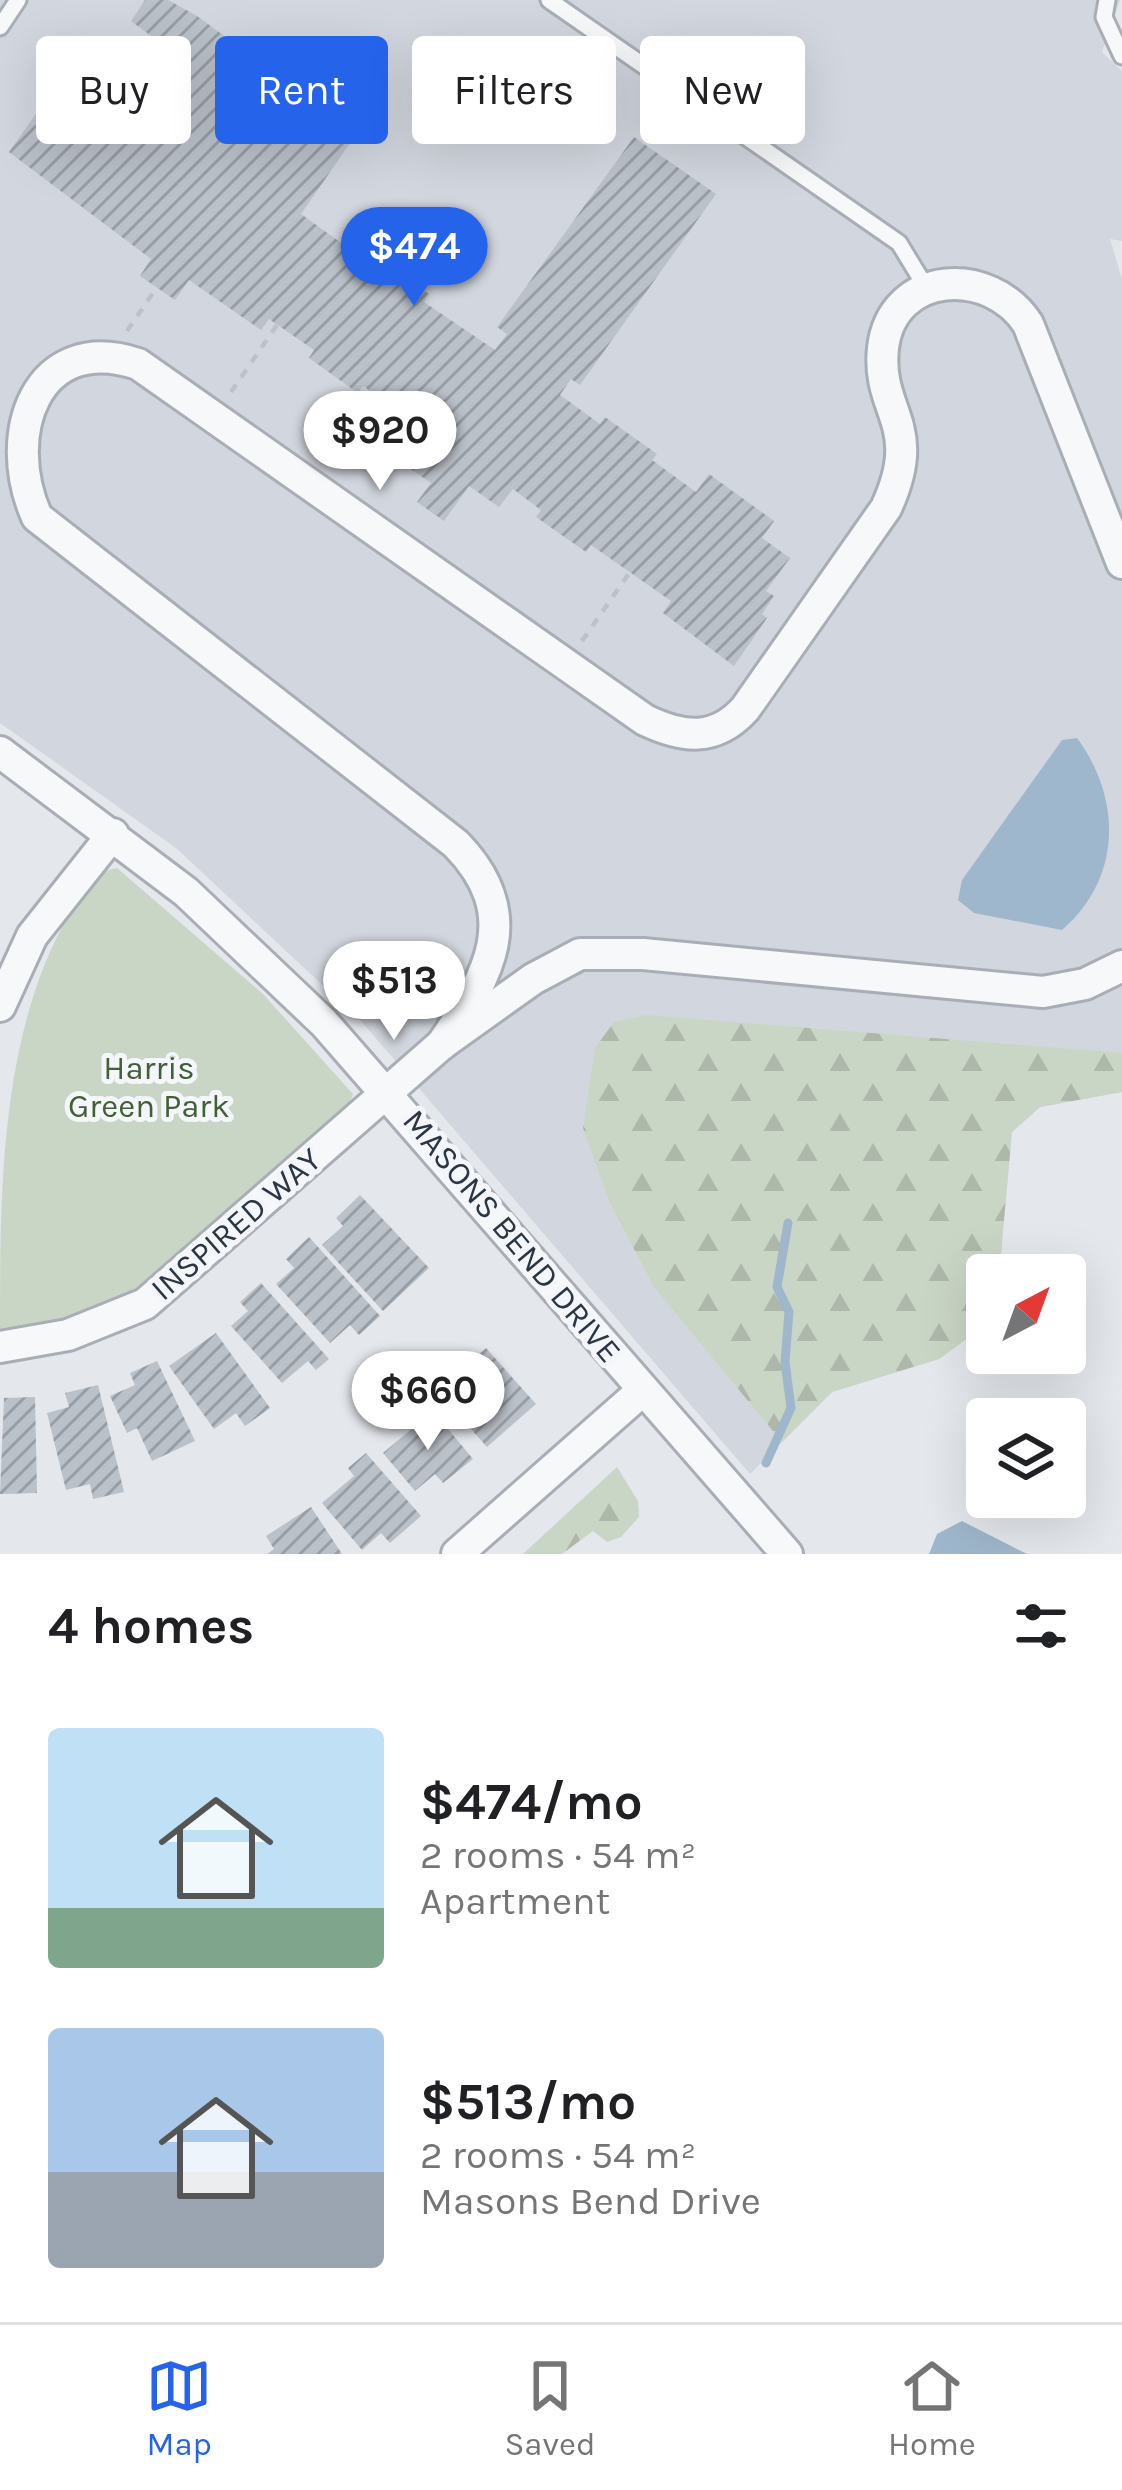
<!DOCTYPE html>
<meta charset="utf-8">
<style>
body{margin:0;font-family:Karla,sans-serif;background:#f6f6f6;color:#202124;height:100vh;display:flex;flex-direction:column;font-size:45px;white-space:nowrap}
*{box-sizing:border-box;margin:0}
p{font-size:39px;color:#757577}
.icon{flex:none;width:66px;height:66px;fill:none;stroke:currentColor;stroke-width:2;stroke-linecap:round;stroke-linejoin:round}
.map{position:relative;height:1554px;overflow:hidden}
.drawer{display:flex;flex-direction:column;background:#fff;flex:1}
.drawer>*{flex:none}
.banner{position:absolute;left:36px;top:36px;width:1050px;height:108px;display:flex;gap:24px}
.needle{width:78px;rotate:41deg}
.tools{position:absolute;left:966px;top:1254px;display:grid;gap:24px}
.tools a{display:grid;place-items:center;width:120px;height:120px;border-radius:12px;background:#fff;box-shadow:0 12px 48px #0002;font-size:60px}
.price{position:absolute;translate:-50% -102px;padding:0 27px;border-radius:42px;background:#fff;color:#222;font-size:39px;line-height:78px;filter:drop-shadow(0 3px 6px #0008)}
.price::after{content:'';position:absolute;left:50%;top:72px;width:36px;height:27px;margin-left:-18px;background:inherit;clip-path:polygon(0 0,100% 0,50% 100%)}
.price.current{background:#2563eb;color:#fff}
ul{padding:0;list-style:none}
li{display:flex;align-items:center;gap:36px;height:300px;padding:0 48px}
li span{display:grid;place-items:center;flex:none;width:336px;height:240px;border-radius:12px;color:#555}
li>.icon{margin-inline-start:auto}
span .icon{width:144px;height:144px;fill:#fffc;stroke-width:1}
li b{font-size:51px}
h2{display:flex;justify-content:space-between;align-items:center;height:144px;padding:0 48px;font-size:51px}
.chip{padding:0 42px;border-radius:12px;background:#fff;box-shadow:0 12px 48px #0002;font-size:42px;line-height:108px}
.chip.current{background:#2563eb;color:#fff}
.tab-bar{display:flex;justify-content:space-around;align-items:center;height:168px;border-top:3px solid #e0e0e0;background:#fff;font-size:33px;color:#757577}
.tab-bar a{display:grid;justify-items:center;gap:6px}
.tab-bar .current{color:#2563eb}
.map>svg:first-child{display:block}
.built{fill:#d2d6de}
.forest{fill:url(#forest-firs)}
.park{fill:#cad6c5}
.water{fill:#9fb7cc}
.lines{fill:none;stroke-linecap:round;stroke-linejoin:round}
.stream{stroke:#9fb7cc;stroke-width:9}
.building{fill:url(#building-hatch)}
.lane-casing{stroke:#a9aeb6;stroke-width:21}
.street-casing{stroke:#a9aeb6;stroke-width:36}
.path{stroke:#bec2c7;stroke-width:4.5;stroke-dasharray:9 9;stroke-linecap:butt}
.lane{stroke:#f7f8fa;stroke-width:15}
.street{stroke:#f7f8fa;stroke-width:30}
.labels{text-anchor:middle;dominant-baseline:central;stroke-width:10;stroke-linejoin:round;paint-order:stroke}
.park-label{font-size:33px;fill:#426038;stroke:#f4f6f9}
.street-label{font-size:33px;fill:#2b3644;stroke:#f4f6f9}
</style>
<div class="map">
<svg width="1122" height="1554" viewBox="0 0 1122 1554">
<defs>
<pattern id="forest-firs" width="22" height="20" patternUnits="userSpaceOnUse" patternTransform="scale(3)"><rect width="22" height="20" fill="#cad6c5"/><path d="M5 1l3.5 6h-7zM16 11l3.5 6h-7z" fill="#aeb8aa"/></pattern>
<pattern id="building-hatch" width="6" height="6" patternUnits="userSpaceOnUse" patternTransform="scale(3)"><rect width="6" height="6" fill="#bbc1c9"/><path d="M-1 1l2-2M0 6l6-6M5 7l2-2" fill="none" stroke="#989ea5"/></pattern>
</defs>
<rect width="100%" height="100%" fill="#e4e7ec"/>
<!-- built -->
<polygon class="built" points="0,0 1120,0 1102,52 1122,71 1122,241 1110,239 1122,279 1122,1092 1040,1107 1012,1132 999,1275 987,1275 987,1324 939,1359 832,1392 750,1474 362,1022 176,848 0,723"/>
<!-- forest -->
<g class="forest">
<polygon points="646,1015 1122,1053 1122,1092 1040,1107 1012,1132 999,1275 987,1275 987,1324 939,1359 832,1392 782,1442 654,1287 609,1201 583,1128 595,1048 614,1022"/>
<polygon points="617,1467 638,1501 639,1517 621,1537 607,1542 593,1531 562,1554 523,1554"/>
</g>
<!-- park -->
<path class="park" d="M117,868L263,994L353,1094L348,1108C252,1193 137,1330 0,1331C0,1188 0,1031 71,911C83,895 96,870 117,868Z"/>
<!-- water -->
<g class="water">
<path d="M1077,738C1122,799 1122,878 1062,930L974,913L958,900L962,880L1062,740Z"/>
<polygon points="962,1521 1027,1554 929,1554 937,1534"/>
</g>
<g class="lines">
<!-- stream -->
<polyline class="stream" points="766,1463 791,1408 785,1362 789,1312 777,1287 788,1223"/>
</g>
<!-- building -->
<g class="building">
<polygon points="145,0 168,0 197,16 357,133 301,214 372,265 378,259 429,294 424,302 495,350 507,334 497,327 634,137 716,194 580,385 571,379 560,395 600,424 605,417 657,454 652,460 696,492 709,474 774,521 762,538 790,558 766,591 774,596 762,614 767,618 734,666 663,613 671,601 591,545 586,552 536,517 541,510 513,489 499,507 469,486 444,521 417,502 431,483 369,440 394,407 363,386 358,393 309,358 314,350 269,319 261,330 189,280 175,300 140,276 151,259 9,152 67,70 114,103 158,41 131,21"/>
<polygon points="360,1195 429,1268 383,1311 322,1245 343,1226 336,1218"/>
<polygon points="309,1237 380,1316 359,1335 350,1325 330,1343 276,1284 294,1268 286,1259"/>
<polygon points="261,1283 329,1359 316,1370 308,1361 282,1383 231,1326 248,1311 240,1302"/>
<polygon points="216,1333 270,1408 245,1426 236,1413 214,1429 169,1366"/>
<polygon points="486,1348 536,1404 487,1447 437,1391"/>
<polygon points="157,1361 195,1441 152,1461 137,1428 127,1433 110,1396 135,1385 130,1373"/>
<polygon points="98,1385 124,1492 93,1499 90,1484 66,1490 47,1413 69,1407 65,1393"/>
<polygon points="35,1397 37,1493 0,1494 4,1398"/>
<polygon points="433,1411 473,1459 443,1483 435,1474 415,1491 383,1453"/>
<polygon points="366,1453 421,1516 390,1543 381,1533 362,1550 322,1503 354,1476 348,1468"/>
<polygon points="311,1507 342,1554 267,1554 274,1549 266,1536"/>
</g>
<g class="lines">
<!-- lane casing -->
<g class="lane-casing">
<g id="lane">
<polyline points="549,0 899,243 927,289"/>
<polyline points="1107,0 1104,17 1122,56"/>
<polyline points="0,27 18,0"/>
</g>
</g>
<!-- street casing -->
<g class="street-casing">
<g id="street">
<polyline points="0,752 186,892 324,1023 787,1554"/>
<polyline points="0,1006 32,936 113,834"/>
<path d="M442,1044C489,975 525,915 456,844L37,517C0,435 36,330 138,364L645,720C683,738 715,742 745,709L886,508C925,424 876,413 883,348C892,270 990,265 1028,324L1122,563"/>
<polyline points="0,1347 68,1335 145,1304 442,1044 533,979 580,954 643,954 1043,992 1085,984 1122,966"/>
<polyline points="457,1554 643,1390"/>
</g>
</g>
<!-- path -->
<g class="path">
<polyline points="127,331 157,287"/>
<polyline points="231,392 277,325"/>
<polyline points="582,641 630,572"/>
</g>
<!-- lane -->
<use href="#lane" class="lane"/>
<!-- street -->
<use href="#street" class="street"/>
</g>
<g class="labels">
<!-- park labels -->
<g class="park-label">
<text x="149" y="1068">Harris<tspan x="149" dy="38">Green Park</tspan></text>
</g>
<!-- street labels -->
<g class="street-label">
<text transform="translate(236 1224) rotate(-41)">INSPIRED WAY</text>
<text transform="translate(512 1236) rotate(50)">MASONS BEND DRIVE</text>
</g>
</g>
</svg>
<div class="tools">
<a><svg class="needle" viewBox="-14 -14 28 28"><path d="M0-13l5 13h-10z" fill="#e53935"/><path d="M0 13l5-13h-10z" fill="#757577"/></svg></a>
<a><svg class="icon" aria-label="layers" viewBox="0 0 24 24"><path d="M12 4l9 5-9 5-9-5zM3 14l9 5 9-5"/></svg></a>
</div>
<b class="price current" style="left:414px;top:309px">$474</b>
<b class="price" style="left:380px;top:493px">$920</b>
<b class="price" style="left:394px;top:1043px">$513</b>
<b class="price" style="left:428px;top:1453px">$660</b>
<div class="banner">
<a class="chip">Buy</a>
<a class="chip current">Rent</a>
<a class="chip">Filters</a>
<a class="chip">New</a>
</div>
</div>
<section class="drawer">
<h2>4 homes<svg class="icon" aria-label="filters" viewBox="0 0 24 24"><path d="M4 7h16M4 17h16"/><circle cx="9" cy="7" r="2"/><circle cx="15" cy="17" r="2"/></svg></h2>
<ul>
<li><span style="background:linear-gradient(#bfe0f5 75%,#7fa58c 0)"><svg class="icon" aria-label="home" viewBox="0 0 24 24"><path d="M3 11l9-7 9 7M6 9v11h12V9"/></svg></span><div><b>$474/mo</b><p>2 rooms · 54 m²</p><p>Apartment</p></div></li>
<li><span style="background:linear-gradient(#a9c7e8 60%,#9aa5b1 0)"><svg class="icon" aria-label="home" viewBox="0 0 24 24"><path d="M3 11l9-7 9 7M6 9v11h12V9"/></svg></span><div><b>$513/mo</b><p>2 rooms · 54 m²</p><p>Masons Bend Drive</p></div></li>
</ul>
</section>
<nav class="tab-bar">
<a class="current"><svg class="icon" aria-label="map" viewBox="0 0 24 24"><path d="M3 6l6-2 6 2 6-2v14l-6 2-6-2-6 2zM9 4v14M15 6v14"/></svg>Map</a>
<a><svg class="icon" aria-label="saved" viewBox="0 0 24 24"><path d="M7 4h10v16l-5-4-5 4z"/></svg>Saved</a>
<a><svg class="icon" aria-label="home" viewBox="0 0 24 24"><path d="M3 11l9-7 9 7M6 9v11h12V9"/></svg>Home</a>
</nav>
